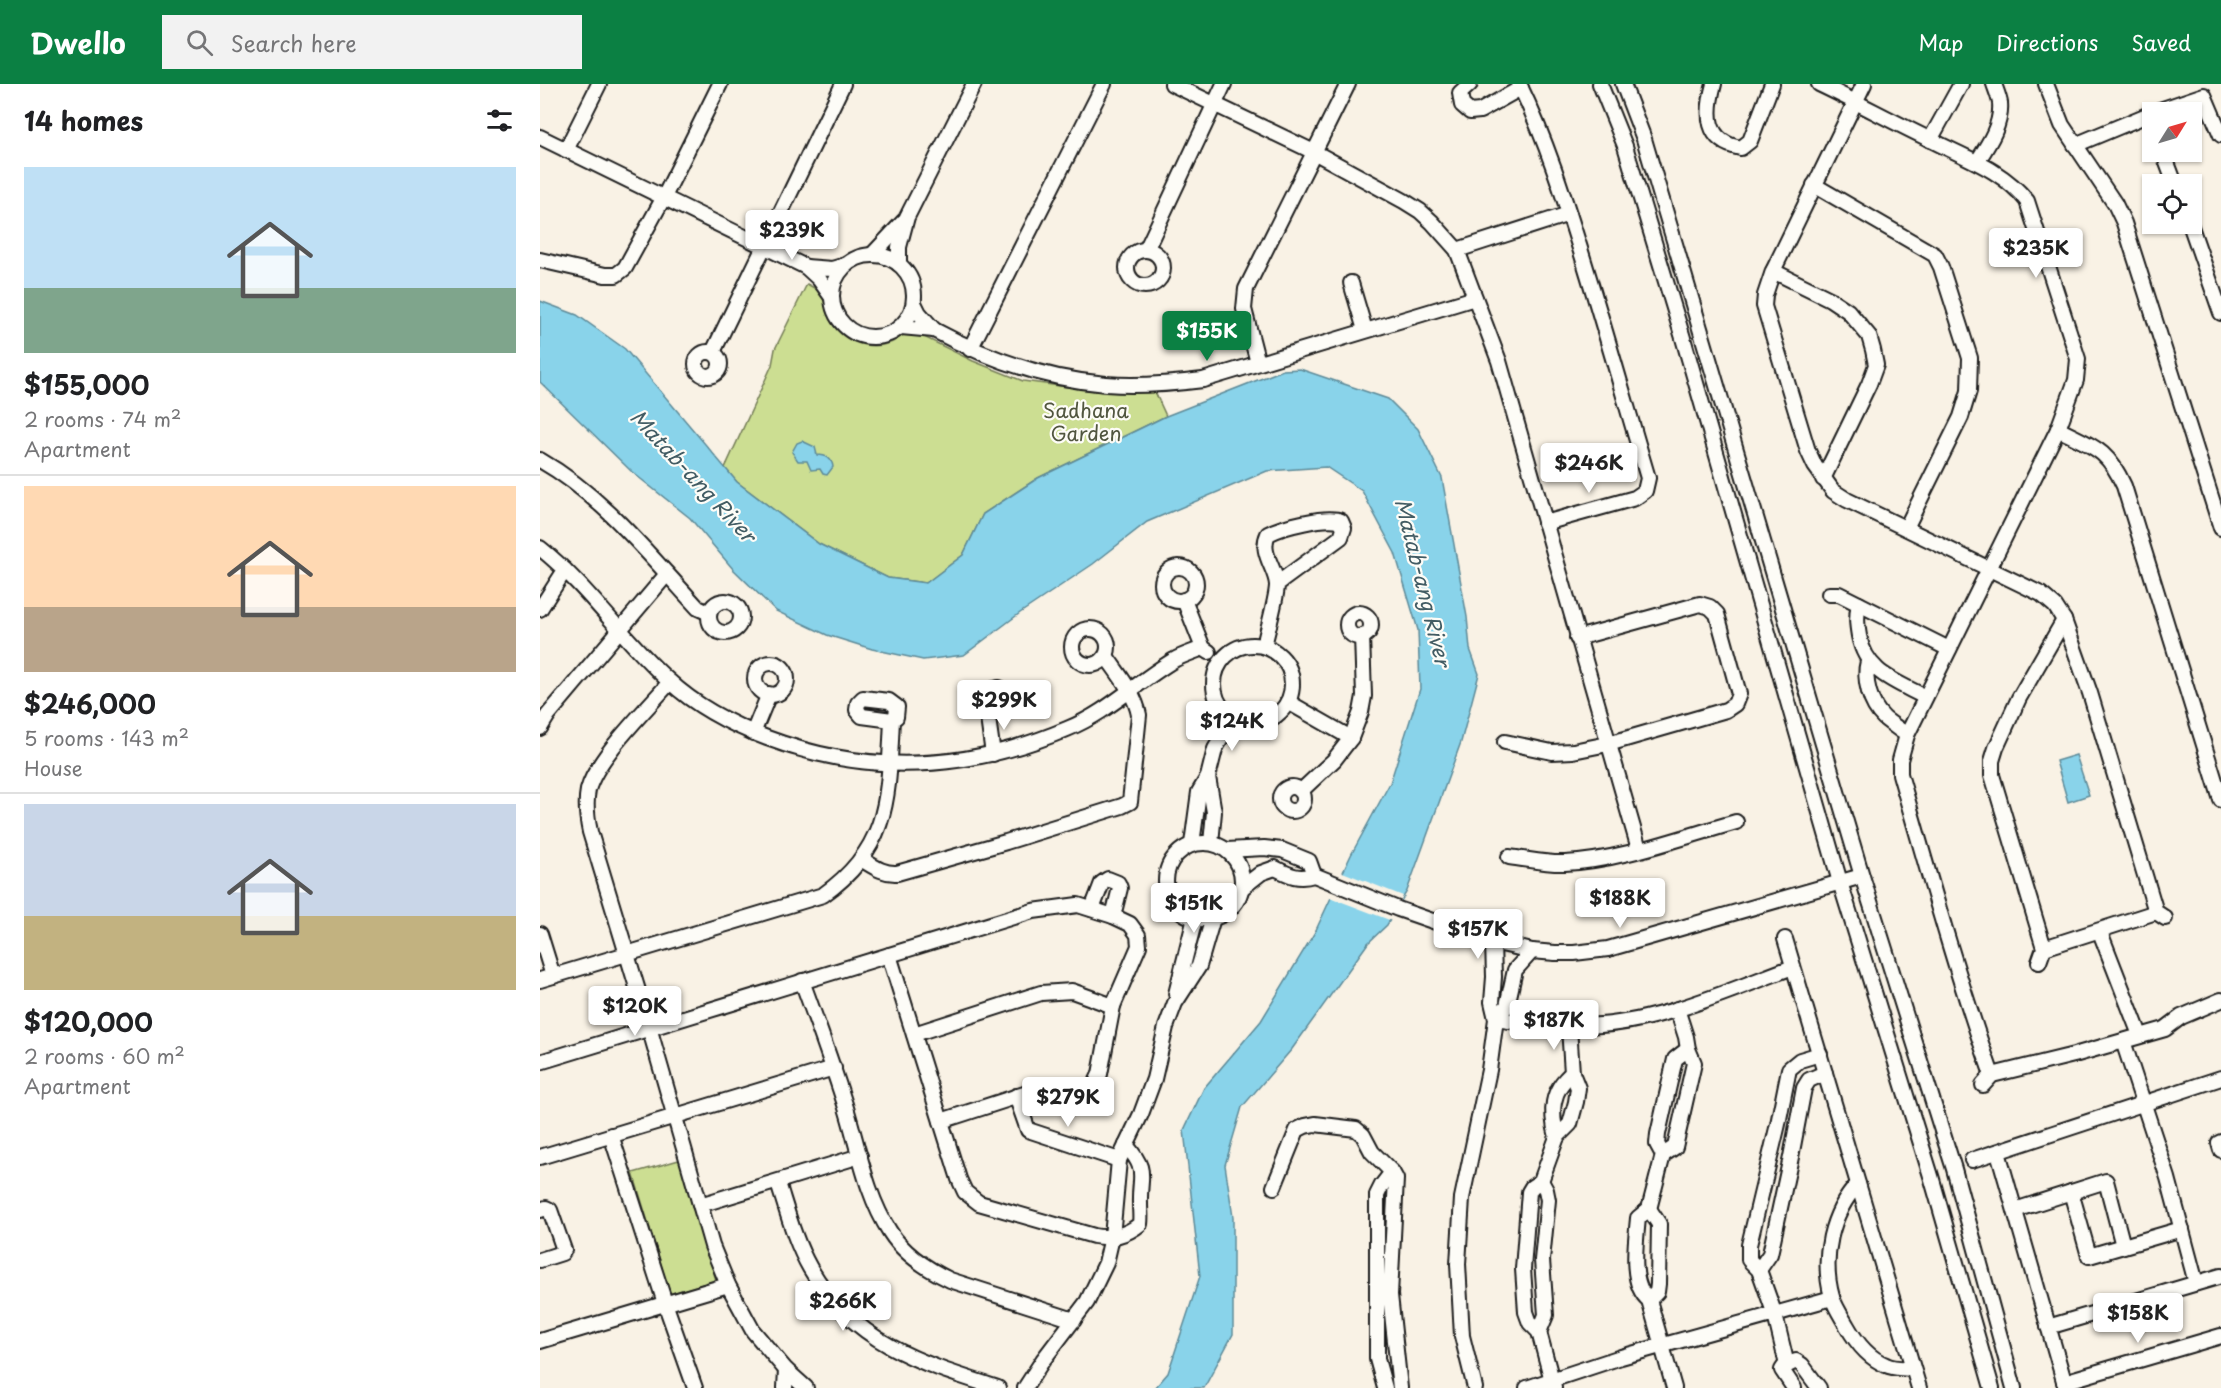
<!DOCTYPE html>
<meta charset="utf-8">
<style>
body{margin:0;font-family:"Playpen Sans",sans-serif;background:#f2f2f2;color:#202124;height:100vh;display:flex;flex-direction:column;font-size:22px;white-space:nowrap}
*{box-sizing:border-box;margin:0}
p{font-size:20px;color:#757577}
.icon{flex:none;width:33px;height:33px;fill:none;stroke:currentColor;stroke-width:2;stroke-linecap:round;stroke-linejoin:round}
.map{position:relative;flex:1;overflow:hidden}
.side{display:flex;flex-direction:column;background:#fff;width:540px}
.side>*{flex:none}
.needle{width:39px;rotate:53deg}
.fabs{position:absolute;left:1602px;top:18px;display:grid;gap:12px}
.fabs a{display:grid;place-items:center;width:60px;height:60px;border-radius:0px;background:#fff;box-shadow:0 2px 4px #0004;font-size:30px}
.price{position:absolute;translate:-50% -51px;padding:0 14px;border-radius:6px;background:#fff;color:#222;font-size:20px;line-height:39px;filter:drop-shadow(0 2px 3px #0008)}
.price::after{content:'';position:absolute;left:50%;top:36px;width:18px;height:14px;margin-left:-9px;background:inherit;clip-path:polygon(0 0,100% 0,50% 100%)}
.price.selected{background:#0b8043;color:#fff}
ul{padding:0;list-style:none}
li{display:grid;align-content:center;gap:12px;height:318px;padding:0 24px}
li+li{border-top:2px solid #e0e0e0}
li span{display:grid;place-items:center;height:186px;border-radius:0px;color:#555}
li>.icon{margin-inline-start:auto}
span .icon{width:108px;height:108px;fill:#fffc;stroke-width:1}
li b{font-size:26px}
h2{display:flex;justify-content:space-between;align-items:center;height:72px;padding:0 24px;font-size:26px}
header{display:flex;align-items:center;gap:36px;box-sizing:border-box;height:84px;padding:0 30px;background:#0b8043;color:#fff}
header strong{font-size:28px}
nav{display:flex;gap:33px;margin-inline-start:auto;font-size:21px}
.search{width:420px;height:54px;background:#f2f2f2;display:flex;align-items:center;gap:15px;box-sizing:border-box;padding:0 21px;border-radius:0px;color:#757577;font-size:22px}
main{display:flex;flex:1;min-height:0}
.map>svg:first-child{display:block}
.green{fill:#ccde92;stroke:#747d57;stroke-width:1.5}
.water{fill:#89d3ea;stroke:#5d8a98;stroke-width:1.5}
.pier{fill:#f9f2e5}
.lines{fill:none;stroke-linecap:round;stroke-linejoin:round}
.minor-casing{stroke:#1c1c1c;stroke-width:18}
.minor{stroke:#fdfcf7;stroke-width:14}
.labels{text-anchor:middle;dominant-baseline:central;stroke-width:4.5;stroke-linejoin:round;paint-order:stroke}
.park-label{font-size:20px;fill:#51563f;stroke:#fdfcf7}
.water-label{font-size:21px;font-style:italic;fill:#425c64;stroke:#fdfcf7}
</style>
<header>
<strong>Dwello</strong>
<div class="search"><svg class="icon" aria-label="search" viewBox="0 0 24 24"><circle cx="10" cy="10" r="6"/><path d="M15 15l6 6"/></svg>Search here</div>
<nav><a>Map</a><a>Directions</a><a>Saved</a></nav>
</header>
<main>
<section class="side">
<h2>14 homes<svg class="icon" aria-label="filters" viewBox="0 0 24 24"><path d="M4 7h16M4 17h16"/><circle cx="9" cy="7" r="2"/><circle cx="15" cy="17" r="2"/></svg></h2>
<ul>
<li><span style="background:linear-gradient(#bfe0f5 65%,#7fa58c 0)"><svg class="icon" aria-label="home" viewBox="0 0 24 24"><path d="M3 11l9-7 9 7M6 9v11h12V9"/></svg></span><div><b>$155,000</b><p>2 rooms · 74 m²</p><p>Apartment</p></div></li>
<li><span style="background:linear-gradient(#ffd9b3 65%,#b9a48a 0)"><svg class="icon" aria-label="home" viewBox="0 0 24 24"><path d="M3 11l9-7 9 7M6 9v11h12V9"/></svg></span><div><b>$246,000</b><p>5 rooms · 143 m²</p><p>House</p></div></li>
<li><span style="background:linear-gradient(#c9d6e8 60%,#c2b280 0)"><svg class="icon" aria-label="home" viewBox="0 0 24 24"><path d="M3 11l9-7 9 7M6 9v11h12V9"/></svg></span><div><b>$120,000</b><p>2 rooms · 60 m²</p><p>Apartment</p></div></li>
</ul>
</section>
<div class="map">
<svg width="1681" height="1304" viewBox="0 0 1681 1304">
<rect width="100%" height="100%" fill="#f9f2e5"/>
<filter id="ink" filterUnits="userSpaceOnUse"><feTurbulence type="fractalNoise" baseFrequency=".0167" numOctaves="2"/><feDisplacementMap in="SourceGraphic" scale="12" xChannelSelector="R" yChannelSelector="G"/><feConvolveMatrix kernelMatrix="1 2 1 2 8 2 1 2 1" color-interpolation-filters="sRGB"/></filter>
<g filter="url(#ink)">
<!-- green -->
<g class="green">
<path d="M267,200L285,210C286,218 287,227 290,234C299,257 327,267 350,259C357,257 363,250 370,246L433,277L483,297L564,308H615L626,332L498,394L443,430L423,471L386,499L348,494L279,460L197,398L185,384L232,281L235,265Z"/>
<polygon points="139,1076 176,1196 130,1210 93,1089"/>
</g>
<!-- water -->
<g class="water">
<polygon points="0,217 37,231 85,265 197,398 279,460 348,494 386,499 423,471 443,430 498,394 626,332 743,286 760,285 848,315 878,345 902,394 927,533 930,565 939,590 921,658 867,807 847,841 828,859 752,965 702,1023 685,1081 693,1133 693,1250 664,1304 615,1304 628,1289 660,1192 644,1046 664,1004 721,937 775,848 811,771 850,699 880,605 878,546 855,469 822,407 786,383 727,387 607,438 553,480 480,529 424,571 383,576 332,565 287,551 236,527 193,485 150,434 92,388 0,298"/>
<path d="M262,357L275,363L277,371C286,371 292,374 293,383L287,391L283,390L280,385L271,386L267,377H258L252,368L257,359Z"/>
<polygon points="1536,671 1549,711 1528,718 1516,677"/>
</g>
<!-- pier -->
<polygon class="pier" points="800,787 863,812 852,837 789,813"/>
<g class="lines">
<!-- minor casing -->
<g class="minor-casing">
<g id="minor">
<polyline points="632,0 774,68 864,117 880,127 892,138 917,166 959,277 1099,765"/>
<polyline points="930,0 920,9 922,21 930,28 940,27 981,4"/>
<path d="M979,0C1006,55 1024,113 1042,171C1065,245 1086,320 1108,394L1105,407L1095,414L1005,439"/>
<polyline points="1060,0 1085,62 1143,254 1300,798 1391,1092 1452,1304"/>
<polyline points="1083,0 1104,55 1322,792 1414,1085 1474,1304"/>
<path d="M1174,0C1166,29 1165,58 1201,64L1210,57L1232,0"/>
<path d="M1279,0C1317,18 1353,38 1391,56C1426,74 1463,86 1487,117L1538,275L1536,296L1518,345L1367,651L1360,676V690C1389,791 1417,892 1452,991"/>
<polyline points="1324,0 1233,187 1225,211 1224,222 1268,367 1275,382 1293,407 1307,416 1501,510 1515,522 1524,536 1550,609 1616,828 1625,834"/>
<polyline points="1506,0 1522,41 1575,120 1584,139 1681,444"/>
<polyline points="1614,28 1664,11 1681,51"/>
<polyline points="0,53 266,183"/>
<polyline points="1390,56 1421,0"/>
<polyline points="1535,61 1612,29"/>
<polyline points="26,66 59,0"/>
<polyline points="1623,68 1635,100"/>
<path d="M1437,78C1448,61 1462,41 1460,19C1459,13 1456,6 1454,0"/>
<polyline points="1274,101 1395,171 1401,183 1430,274 1429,307 1421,333 1366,444"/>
<polyline points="1650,140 1681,229"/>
<polyline points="606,166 684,0"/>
<polyline points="917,166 1029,130"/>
<circle cx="605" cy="184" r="18"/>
<circle cx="333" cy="212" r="41"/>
<polyline points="332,171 364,137"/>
<polyline points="0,176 65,191 76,191 85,184 124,113 180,0"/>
<polyline points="359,180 359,163 367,133 434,0"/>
<polyline points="1233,187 1290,215 1308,227 1329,252 1333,266 1336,281 1329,300 1283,395"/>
<polyline points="811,199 825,246"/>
<polyline points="291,212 279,195 266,183 292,185 305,181"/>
<polyline points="361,243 394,246 379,229 374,219"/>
<path d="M394,246C448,275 505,295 566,300C598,303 631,300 663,296L935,214"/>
<polyline points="430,265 564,0"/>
<circle cx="168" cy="280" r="12"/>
<polyline points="173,268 303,0"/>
<polyline points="718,279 704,225 706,205 808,0"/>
<path d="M1518,345C1553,363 1567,364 1584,402L1681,716"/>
<path d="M0,376C63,412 109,471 158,524L169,529"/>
<path d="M0,464C49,503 83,556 129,597C157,623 192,641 227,654C328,692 428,687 527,645C567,629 597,598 634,576C643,571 653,568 663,564"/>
<circle cx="639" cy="500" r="17"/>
<polyline points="1289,510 1299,510 1409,565"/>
<polyline points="644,516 663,564 669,568"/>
<circle cx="185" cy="533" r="16"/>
<path d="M1319,520C1316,532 1317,540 1319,552C1326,589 1355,597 1385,613"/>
<polyline points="0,525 25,486"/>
<circle cx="819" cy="541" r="12"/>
<circle cx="550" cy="563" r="18"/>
<circle cx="713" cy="600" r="39"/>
<path d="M724,562C727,548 737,513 737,501C736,484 719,469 728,450C741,443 787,431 801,437L804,444L801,453L737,500"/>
<path d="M1328,577C1323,595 1330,621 1344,634C1351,640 1359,645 1367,651"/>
<circle cx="231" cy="595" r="16"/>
<path d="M130,598C106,626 57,673 48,706C45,721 47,734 50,748L109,943L172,1162L188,1201L213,1247L246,1286L266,1304"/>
<polygon points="459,604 466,607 467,617 465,620 447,627 439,623 437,617 440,609"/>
<polyline points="748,618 811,654 794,676 761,707"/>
<polyline points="447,627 453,670"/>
<polyline points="0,644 8,631 127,490"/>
<polyline points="213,649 229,610"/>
<polyline points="811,654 821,628 824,612 822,552"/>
<polyline points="965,658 1012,668 1033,667 1068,660 1186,626 1195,620 1199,610 1177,530 1170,523 1160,520 1037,554"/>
<polyline points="668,693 674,728 671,759"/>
<circle cx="752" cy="715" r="12"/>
<circle cx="664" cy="797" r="38"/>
<polyline points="652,760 659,708 668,693 675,665 693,634"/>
<polyline points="687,766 724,764 742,766 769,777 774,791"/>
<path d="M969,773C987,775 1007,780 1025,779C1078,777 1143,753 1196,738"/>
<path d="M321,775C333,782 343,790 357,789L466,758L582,722L590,718L599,631C595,609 578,590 566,572"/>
<path d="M702,804L721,789L735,784C749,791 758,796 774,791L858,825L953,858L992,867L1015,869H1034L1068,865L1322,792"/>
<polyline points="552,825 562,799 568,795 578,799 580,804 573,832"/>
<polyline points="1560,848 1600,951"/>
<polyline points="0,850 13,892"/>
<polyline points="1245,855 1379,1304"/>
<polyline points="1504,864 1616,828"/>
<path d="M349,871L419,1095L425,1108L439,1119L554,1152C570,1155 587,1151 600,1140C601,1133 600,1127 600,1120C599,1090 609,1088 586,1061"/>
<polyline points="1499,878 1504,864 1452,691 1452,677 1456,664 1479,614 1524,536"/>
<path d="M0,896L283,811C351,763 348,711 352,636L356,633L357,623L349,617L323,614L318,619L317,626L322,632L352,636"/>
<path d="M262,897C278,941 294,984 307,1027C319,1067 327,1113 350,1148C364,1170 387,1185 410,1196L534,1236"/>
<polyline points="636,910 655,834"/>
<path d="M956,935C991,941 1026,944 1061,941C1125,936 1193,905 1253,883"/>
<polyline points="956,935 967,922 975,886 992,867"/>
<polyline points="374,950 501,909 532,907 573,922"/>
<polyline points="1583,957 1628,1094 1656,1199"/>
<path d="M0,978L493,827L538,821L573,832L590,840L598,851L599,862L573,922L560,990L553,1005C538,1008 523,1001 506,1003L401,1037"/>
<polyline points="1443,1001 1452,991 1534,971 1625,945 1641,933 1681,916"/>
<polyline points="476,1012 488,1046 579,1076"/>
<polyline points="71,1051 125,1219 155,1304"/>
<path d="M1017,1053C1010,1028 1011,1006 1032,989"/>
<polyline points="1681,1058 1679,1059 1681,1066"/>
<polyline points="1458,1068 1526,1304"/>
<polyline points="1123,1071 1117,1060 1118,1050 1135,975 1148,965"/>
<polyline points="0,1073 294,984"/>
<polyline points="1432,1076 1681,994"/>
<path d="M238,1099C247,1127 255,1158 270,1184C313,1259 382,1280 458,1304"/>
<path d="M1318,1100C1291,1129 1281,1174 1292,1213C1295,1223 1302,1233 1307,1242C1316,1258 1328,1274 1346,1281C1354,1285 1364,1284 1373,1285"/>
<polyline points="734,1103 757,1046 765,1042 775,1040 816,1045 823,1051 832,1068 852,1088 856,1095 850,1211 860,1304"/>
<polyline points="1531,1108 1549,1172 1642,1145"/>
<polyline points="160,1121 320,1072"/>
<polyline points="0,1126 6,1124 10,1126 24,1166 22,1169 0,1176"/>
<polyline points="1475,1126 1566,1097 1583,1162"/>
<polyline points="1219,1186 1230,1170 1251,1073 1264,1004 1269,996 1285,989"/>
<polyline points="1109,1216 1117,1208 1118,1200 1119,1140 1109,1125"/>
<polyline points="1508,1243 1681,1192"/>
<polyline points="999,1248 1006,1231 1002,1176 1008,1116 1006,1106 1001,1097"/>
<polyline points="0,1257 188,1201"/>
<polyline points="1247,1281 1235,1231 1219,1186 1209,1176 1209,1161 1238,1040 1249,985 1260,976 1280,970"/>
<polyline points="1524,1298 1681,1252"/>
<polyline points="245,1304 246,1286"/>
<polyline points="485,1304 503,1276 547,1218 566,1179 572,1153 579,1076 601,1030 614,995 626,943 635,919 659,882 673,834"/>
<polyline points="845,1304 837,1275 837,1111 842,1101 852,1088"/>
<polyline points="935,1304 922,1252 918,1180 922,1114 949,986 956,935 952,918 954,893 953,858"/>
<polyline points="987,1304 1081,1273 1292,1214"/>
<polyline points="1014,1304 999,1248 990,1239 986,1228 983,1185 989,1108 992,1103 1001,1097 1017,1053 1030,1040 1036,1018 1038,1004 1032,989 1029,943"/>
<path d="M1134,1304L1109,1216C1089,1201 1096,1157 1098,1134L1109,1125L1123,1071L1135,1063L1154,979L1148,965L1146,953L1137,925"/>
<polyline points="1254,1304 1242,1286 1244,1283 1256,1277 1262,1281 1279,1304"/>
</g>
</g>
<!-- minor -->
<use href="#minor" class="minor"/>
</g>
</g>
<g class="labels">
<!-- park labels -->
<g class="park-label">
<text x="546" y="326">Sadhana<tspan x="546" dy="23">Garden</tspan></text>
</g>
<!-- water labels -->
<g class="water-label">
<text transform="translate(154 391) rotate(47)">Matab-ang River</text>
<text transform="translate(884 498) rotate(76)">Matab-ang River</text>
</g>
</g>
</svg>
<div class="fabs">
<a><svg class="needle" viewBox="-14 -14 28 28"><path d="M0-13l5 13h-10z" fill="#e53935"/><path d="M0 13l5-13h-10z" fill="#757577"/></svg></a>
<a><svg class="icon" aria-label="locate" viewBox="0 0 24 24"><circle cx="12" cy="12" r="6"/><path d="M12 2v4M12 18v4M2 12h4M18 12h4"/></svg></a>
</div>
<b class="price" style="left:252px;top:177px">$239K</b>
<b class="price" style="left:1496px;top:195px">$235K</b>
<b class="price selected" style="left:667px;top:278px">$155K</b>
<b class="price" style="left:1049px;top:410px">$246K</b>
<b class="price" style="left:464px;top:647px">$299K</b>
<b class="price" style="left:692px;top:668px">$124K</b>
<b class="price" style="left:1080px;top:845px">$188K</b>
<b class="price" style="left:654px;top:850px">$151K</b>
<b class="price" style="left:938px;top:876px">$157K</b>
<b class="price" style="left:95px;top:953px">$120K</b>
<b class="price" style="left:1014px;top:967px">$187K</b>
<b class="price" style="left:528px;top:1044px">$279K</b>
<b class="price" style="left:303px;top:1248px">$266K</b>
<b class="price" style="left:1598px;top:1260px">$158K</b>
</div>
</main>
